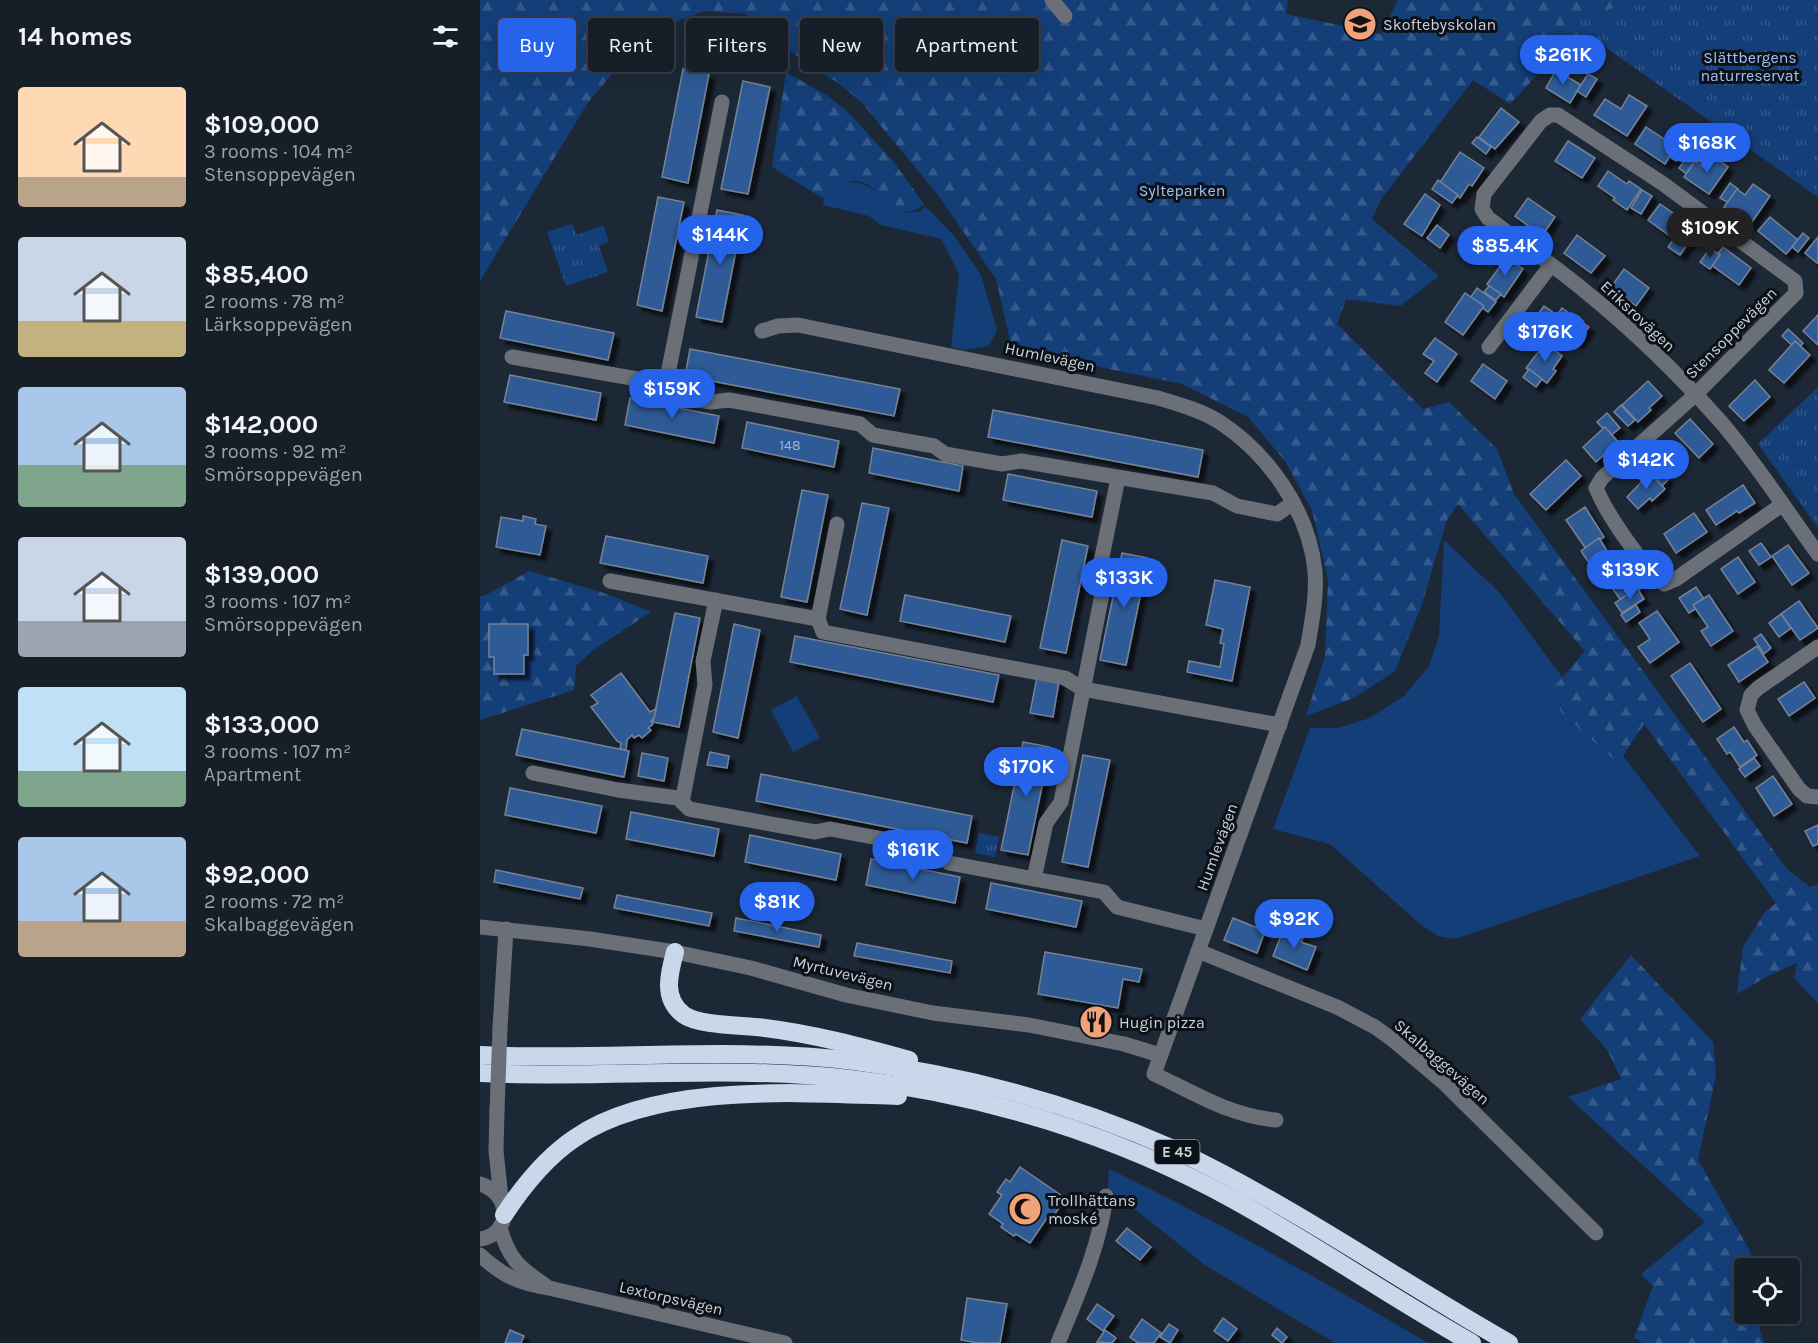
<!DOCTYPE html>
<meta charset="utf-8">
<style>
body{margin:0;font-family:Karla,sans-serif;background:#232b34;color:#f1f3f6;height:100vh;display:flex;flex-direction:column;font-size:22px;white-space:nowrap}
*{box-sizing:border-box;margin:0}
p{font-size:20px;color:#9ea2a8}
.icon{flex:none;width:33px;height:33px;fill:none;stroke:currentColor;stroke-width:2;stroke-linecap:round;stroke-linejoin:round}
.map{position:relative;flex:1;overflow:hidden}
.panel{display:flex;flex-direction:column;background:#161e28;width:480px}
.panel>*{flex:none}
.hud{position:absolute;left:18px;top:18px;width:570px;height:54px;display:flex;gap:12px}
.fabs{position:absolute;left:1254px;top:1258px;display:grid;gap:12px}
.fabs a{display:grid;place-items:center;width:66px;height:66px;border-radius:6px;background:#161e28;box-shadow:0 6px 24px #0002,0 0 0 2px #353c45;font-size:30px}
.price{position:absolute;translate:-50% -51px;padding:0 14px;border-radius:21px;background:#2563eb;color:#fff;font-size:20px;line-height:39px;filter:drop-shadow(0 2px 3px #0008)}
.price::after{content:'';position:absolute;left:50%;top:36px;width:18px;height:14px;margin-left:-9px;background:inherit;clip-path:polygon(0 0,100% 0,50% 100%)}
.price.active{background:#222;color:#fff}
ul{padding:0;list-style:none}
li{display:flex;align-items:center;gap:18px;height:150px;padding:0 18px}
li span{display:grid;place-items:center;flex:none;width:168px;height:120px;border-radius:6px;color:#555}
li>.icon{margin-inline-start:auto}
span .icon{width:72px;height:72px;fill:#fffc;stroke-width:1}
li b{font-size:26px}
h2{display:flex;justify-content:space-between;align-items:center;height:72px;padding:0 18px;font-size:26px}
.tag{padding:0 21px;border-radius:6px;background:#161e28;box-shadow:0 6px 24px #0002,0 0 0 2px #353c45;font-size:21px;line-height:54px}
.tag.active{background:#2563eb;color:#fff}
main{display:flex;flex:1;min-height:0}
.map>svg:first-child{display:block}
.grass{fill:#143e78}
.forest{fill:url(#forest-firs)}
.park{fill:url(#park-tufts)}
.building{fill:#2f5a96;stroke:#778395;stroke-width:1.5;filter:url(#shadow)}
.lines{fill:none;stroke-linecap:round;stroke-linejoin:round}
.minor{stroke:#6b7078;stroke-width:15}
.highway{stroke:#c9d7eb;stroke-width:18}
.minor-bridge{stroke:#6b7078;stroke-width:15}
.labels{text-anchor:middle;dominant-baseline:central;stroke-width:6;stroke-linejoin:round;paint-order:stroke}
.number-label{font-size:14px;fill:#a4b4ca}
.shield{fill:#0c1017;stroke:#9298a1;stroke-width:1.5}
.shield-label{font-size:15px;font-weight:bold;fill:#cbd2dc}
.poi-label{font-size:16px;fill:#cbd2dc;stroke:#0c1017;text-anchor:start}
.park-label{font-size:16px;fill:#9ec2f6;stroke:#0c1017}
.street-label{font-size:16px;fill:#cbd2dc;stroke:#0c1017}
</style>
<main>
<section class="panel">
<h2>14 homes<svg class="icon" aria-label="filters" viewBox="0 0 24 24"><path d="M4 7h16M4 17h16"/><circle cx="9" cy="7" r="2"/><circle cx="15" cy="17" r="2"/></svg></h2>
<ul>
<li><span style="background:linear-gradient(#ffd9b3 75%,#b9a48a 0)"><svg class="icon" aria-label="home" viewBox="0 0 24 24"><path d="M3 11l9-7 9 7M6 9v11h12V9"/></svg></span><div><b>$109,000</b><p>3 rooms · 104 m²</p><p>Stensoppevägen</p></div></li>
<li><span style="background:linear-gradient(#c9d6e8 70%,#c2b280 0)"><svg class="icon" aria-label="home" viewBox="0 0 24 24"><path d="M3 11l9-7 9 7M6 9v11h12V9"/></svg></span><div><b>$85,400</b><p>2 rooms · 78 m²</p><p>Lärksoppevägen</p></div></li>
<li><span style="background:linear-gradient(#a9c7e8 65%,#7fa58c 0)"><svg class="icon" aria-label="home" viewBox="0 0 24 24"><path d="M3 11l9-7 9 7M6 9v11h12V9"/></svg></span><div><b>$142,000</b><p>3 rooms · 92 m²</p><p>Smörsoppevägen</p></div></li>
<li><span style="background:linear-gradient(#c9d6e8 70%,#9aa5b1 0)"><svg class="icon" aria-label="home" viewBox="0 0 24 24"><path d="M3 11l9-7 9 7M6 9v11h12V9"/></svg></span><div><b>$139,000</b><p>3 rooms · 107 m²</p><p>Smörsoppevägen</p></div></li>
<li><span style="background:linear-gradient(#bfe0f5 70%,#7fa58c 0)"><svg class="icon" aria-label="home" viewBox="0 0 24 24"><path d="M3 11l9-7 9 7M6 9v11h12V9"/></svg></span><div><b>$133,000</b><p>3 rooms · 107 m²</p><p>Apartment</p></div></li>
<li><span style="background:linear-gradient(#a9c7e8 70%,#b9a48a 0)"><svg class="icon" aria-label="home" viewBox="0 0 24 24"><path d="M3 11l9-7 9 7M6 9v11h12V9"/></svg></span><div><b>$92,000</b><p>2 rooms · 72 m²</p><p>Skalbaggevägen</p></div></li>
</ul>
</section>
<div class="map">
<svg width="1338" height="1343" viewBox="0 0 1338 1343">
<defs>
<pattern id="forest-firs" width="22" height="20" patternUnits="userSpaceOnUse" patternTransform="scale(1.5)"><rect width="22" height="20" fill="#143e78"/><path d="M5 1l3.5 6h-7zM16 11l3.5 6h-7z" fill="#35598b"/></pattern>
<pattern id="park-tufts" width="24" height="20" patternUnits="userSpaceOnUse" patternTransform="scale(1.5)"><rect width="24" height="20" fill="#143e78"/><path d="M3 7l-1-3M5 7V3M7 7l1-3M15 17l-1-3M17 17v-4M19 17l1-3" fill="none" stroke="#35598b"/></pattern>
<filter id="shadow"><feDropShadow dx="5.5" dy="5.5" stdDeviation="1.5" flood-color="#0009"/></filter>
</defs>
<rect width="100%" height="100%" fill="#1d2836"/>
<!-- grass -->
<g class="grass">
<path d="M363,181L380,183L395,190L403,204L424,213L441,211L445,206L475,237L501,275L517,330L509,346L484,350L471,347L479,274L461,239L401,225L389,216L343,205C344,192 354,187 363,181Z"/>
<polygon points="964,540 1020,593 1073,665 1220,856 975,939 958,936 940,924 850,844 793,829 830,728 858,728 890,718 925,695 949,666 959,636"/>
<polygon points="317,696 340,738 313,752 291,710"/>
<path d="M629,1169C738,1221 844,1282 948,1343H855L725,1265L628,1188Z"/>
</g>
<!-- forest -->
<g class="forest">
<polygon points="0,0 808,0 806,14 901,34 918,0 1338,0 1338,197 1115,40 1080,50 1030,104 993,80 902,198 892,219 959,276 920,306 866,299 857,324 943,409 969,402 1017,449 1034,494 1307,869 1330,887 1338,884 1338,1003 1314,978 1317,963 1286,977 1257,994 1263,947 1285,912 1296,903 1164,724 1138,763 1081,712 1073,688 1105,651 978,504 967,520 941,607 915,671 874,698 826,716 845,656 848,580 832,510 805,461 768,417 702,384 532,349 516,279 458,195 382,103 358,83 321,60 266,14 224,11 166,33 107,104 0,281"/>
<path d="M306,72L346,95L366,110L413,161L444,204C433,215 412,215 402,203C399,199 398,194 395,190C379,173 355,182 344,199L292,167Z"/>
<polygon points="49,571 124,593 171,612 112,651 96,666 94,690 0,720 0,596 4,596"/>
<polygon points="1151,955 1233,1042 1236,1075 1218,1160 1271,1253 1272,1269 1264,1269 1264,1314 1275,1314 1284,1343 1163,1343 1154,1338 1173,1286 1161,1274 1225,1222 1088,1097 1141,1079 1128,1051 1100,1019"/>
</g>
<!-- park -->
<g class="park">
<polygon points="1153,0 1338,0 1338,197 1092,23"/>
<polygon points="92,224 97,235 123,225 129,241 119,246 128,272 86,286 67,232"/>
<polygon points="1338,387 1338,528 1278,444"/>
<polygon points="499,833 519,837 515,857 495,853"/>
</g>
<!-- building -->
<g class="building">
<polygon points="203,69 229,74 208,183 182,177"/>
<polygon points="1076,70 1101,85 1090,103 1066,88"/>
<polygon points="1108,74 1117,79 1106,97 1097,91"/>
<polygon points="263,81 290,87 268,194 241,189"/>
<polygon points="1149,95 1167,106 1147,136 1114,115 1125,99 1141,109"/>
<polygon points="1021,108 1039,122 1015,149 999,137"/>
<polygon points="1166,127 1196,147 1185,164 1155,144"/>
<polygon points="997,137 1011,147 1006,154 992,143"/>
<polygon points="1198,140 1206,145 1196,161 1188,156"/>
<polygon points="1088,141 1115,158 1102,178 1075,161"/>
<polygon points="980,152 1004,168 992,186 989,184 980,198 959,184"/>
<polygon points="1210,153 1219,160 1208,175 1199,168"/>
<polygon points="1232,155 1248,167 1229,194 1204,177 1215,161 1223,167"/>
<polygon points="1128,171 1147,184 1149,181 1161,189 1147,210 1133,200 1135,198 1118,186"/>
<polygon points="958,180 978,195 972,203 952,189"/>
<polygon points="1250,183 1258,189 1249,203 1240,198"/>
<polygon points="1273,184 1290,196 1270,225 1244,207 1257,189 1265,195"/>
<polygon points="1162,190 1172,196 1161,214 1151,208"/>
<polygon points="945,194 960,205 942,236 924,224"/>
<polygon points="178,197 204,202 182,311 157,305"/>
<polygon points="1048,198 1075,217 1062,236 1035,216"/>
<polygon points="1180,204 1206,222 1194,239 1168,220"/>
<polygon points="237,210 263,215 242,322 216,317"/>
<polygon points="1290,217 1318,240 1306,254 1278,231"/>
<polygon points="957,225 969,235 960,248 947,238"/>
<polygon points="1202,227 1214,236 1200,255 1188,247"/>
<polygon points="1323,233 1329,238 1318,252 1312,247"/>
<polygon points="1097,235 1125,256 1111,273 1084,253"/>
<polygon points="1338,237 1338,262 1337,263 1325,253"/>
<polygon points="1243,247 1271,268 1259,285 1230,264"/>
<polygon points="1230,248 1240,255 1230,269 1220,262"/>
<polygon points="1027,257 1043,269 1024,297 1007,284"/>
<polygon points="1144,269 1169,288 1156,306 1131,287"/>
<polygon points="1009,286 1021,294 1016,300 1004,292"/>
<polygon points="997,288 1016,302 1008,312 990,298"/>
<polygon points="985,293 1004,306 983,335 965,322"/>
<polygon points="1064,306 1077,315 1067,330 1053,321"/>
<polygon points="1082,308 1109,327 1098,343 1071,323"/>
<polygon points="26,311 134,333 128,360 20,338"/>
<polygon points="1338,315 1338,345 1323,331"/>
<polygon points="1308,329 1323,343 1317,350 1302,336"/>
<polygon points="955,338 977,354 957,382 945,373 954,361 943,354"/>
<polygon points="1315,341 1330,355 1304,383 1289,370"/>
<polygon points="1065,343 1082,356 1073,369 1076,371 1067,383 1046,368"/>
<polygon points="210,349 420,389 414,416 205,376"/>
<polygon points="1003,364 1027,381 1015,399 991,381"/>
<polygon points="1049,369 1062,379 1056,387 1043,377"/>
<polygon points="30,375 121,393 116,420 24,402"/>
<polygon points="1275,380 1290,397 1264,421 1249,406"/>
<polygon points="1168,381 1182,396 1169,408 1171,410 1158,422 1142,405"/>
<polygon points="150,398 239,416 234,443 145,425"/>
<polygon points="1141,405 1155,420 1148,426 1134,412"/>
<polygon points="513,410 723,450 718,477 508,437"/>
<polygon points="1127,413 1140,428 1130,436 1117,422"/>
<polygon points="1210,419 1233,444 1219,458 1195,433"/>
<polygon points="267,422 359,441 354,467 262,448"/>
<polygon points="1125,427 1138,442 1116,462 1103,447"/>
<polygon points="393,448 483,466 479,491 389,473"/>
<polygon points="1185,449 1194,459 1187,465 1179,455"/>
<polygon points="1086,460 1101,476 1066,510 1050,494"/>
<polygon points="1177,467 1188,480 1182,486 1171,473"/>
<polygon points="1170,473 1185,489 1172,501 1170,498 1158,509 1147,497"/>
<polygon points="528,474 617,491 612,517 523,500"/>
<polygon points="1263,485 1275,503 1259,513 1257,511 1236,525 1226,510"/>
<polygon points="322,490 348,495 327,602 301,597"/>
<polygon points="382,503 409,508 387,615 360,609"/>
<polygon points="1105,507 1124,537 1106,549 1086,520"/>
<polygon points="1214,513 1227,532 1196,553 1184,534"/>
<polygon points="43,516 56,519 55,524 66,526 60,555 16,547 21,517 43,521"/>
<polygon points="126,536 228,556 223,583 120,563"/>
<polygon points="1119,538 1127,551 1109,563 1101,551"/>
<polygon points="582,540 608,546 586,653 560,648"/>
<polygon points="1281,543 1291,557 1279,565 1269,551"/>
<polygon points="1308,545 1329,573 1312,585 1292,556"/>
<polygon points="642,553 668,558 646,665 620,660"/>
<polygon points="1258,557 1275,582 1258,594 1241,569"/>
<polygon points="1140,559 1160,589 1142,602 1121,572"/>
<polygon points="735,580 770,587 752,681 707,672 709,661 740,667 744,644 740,643 743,629 726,625"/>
<polygon points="1216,587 1226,602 1209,613 1199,598"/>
<polygon points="1157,588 1164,599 1142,613 1135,603"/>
<polygon points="425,595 531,616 525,642 420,621"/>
<polygon points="1229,595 1253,631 1231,646 1221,631 1228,627 1213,605"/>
<polygon points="1319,601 1338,628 1320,640 1301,614"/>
<polygon points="1156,605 1160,612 1146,622 1141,615"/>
<polygon points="1177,611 1199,642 1170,663 1158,647 1170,639 1159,623"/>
<polygon points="195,613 220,618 199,727 173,722"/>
<polygon points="1301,614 1311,628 1299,637 1289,623"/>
<polygon points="9,624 48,624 48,655 44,655 44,674 14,674 14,657 9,657"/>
<polygon points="254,624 280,630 258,738 233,732"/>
<polygon points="1281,634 1291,648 1284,654 1274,639"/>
<polygon points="315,636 519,675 513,702 310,662"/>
<polygon points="1277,646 1288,662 1259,682 1248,665"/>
<polygon points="1210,663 1241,709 1223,722 1191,676"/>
<polygon points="141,673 170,712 176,709 174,718 171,721 173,724 168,728 171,730 162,738 159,735 154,738 152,735 147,740 146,750 140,749 141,743 137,741 111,707 118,703 111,695"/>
<polygon points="557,677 579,681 573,717 550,713"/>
<polygon points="1324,682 1335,698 1309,716 1298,699"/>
<polygon points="1254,727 1264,742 1267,740 1277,755 1260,767 1250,752 1247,754 1237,739"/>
<polygon points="42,729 149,751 144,777 36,755"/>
<polygon points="543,742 570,747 548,855 521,850"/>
<polygon points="230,752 249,756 247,768 227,765"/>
<polygon points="162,753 188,758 184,781 158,776"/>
<polygon points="603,755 630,760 608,867 582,862"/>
<polygon points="1274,758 1280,766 1265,777 1259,769"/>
<polygon points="281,774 492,816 487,843 276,801"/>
<polygon points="1293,776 1312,804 1294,816 1276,788"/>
<polygon points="30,788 122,806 116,833 25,815"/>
<polygon points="151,812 239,829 234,856 146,839"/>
<polygon points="1338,825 1338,844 1333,846 1325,831"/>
<polygon points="270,835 361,854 356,880 265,862"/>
<polygon points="391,859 480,877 475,903 386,885"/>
<polygon points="16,870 103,888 100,899 14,882"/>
<polygon points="511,883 602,901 596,927 506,909"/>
<polygon points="137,895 232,913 229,926 134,908"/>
<polygon points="256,918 341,935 339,947 254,931"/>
<polygon points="753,918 785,931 777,953 744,940"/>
<polygon points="804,928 824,936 821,942 836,947 827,970 793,956"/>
<polygon points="377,943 472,961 470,973 374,956"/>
<polygon points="565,952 662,969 659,982 643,979 638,1008 558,994"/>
<polygon points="540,1167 582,1196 578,1203 581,1205 572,1218 569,1215 550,1243 536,1234 534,1236 521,1227 523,1224 509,1214 522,1195 517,1192 526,1179 530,1182"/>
<polygon points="647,1228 671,1247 660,1260 636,1241"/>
<polygon points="487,1298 527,1304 520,1343 498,1343 481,1340"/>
<polygon points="617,1304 634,1316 623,1331 607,1319"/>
<polygon points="743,1318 757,1329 748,1341 734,1331"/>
<polygon points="662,1319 681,1333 674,1343 658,1343 650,1337"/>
<polygon points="689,1324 698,1330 690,1343 680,1337"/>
<polygon points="797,1328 807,1337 802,1343 792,1335"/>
<polygon points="30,1330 44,1336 41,1343 25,1343"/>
<polygon points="625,1330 636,1338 632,1343 617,1342"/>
</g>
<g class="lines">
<!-- minor -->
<g class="minor">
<polyline points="572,0 585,16"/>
<polyline points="242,102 184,394 231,402 249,400 380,424 393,435 454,446 465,454 522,464 541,461 733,493 757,506 797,514 813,503"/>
<path d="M282,331L298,326L318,325L678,398C698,404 720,410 738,421C788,453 829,511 835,571C837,596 832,620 828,645L674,1074C715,1093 750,1116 796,1120"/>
<polyline points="1009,347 1071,265"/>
<polyline points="32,357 186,384"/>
<path d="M1303,504L1196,579L1184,584C1162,565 1127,515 1116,488L1122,478L1215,395L1316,293L1315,281L1182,183L1078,115H1070L1061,121L1004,194L1002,209L1008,218C1041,243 1075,266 1106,292C1154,331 1200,376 1241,422C1276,463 1306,510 1338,554"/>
<polyline points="130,581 338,619 343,632 585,678 603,689 800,725"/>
<polyline points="338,619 357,524"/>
<polyline points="1338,647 1278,688 1271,695 1267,710 1275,726 1319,789 1327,796 1338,797"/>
<polyline points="53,773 138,790 198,798 209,809 335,832 350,829 452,848 469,863 624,892 637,907 726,929"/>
<polyline points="202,802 225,685 223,661 236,600"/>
<polyline points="554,879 566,823 581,802 623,589 620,567 638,478"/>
<polyline points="0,927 110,939 195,952 271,968 366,995 453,1013 549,1025 644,1044 680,1055"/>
<polyline points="718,951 857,1007 895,1027 913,1040 963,1082 1116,1233"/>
<polyline points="20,1028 26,929"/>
<polyline points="17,1110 16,1151 21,1198"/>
<path d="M0,1184C31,1193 33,1234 0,1239"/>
<path d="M20,1227C28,1259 40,1268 66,1286"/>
<path d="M0,1255C23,1276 38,1283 69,1288L305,1343"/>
<path d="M578,1343C598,1294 619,1249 626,1196"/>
</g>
<!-- highway -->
<g class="highway">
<path d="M195,952C189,974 182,999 204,1015C219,1026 265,1025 285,1028C334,1034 382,1047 429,1060"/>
<path d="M0,1055C124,1061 250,1046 374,1061C483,1075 590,1103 691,1148C809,1203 916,1279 1029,1343"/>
<path d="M0,1073C123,1079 247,1065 370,1079C505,1094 638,1136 756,1201C837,1246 912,1298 992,1343"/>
<path d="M24,1215C43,1186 65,1158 95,1138C176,1082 323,1093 418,1096"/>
</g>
<!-- minor-bridge -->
<polyline class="minor-bridge" points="17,1110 20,1028"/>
</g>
<!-- icons -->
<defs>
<g id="school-disc" transform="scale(1.725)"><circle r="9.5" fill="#f0a27a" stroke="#0c1017"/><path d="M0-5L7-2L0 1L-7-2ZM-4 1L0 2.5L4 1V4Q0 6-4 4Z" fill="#111"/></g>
<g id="restaurant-disc" transform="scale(1.725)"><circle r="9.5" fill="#f0a27a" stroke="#0c1017"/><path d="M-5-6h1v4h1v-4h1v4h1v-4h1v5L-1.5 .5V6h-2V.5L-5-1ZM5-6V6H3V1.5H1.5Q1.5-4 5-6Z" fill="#111"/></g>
<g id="mosque-disc" transform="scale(1.725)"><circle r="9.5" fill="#f0a27a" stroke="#0c1017"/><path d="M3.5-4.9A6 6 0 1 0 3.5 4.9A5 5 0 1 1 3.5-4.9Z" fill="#111"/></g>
</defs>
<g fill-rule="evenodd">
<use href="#school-disc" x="880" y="24"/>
<use href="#restaurant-disc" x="616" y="1022"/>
<use href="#mosque-disc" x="545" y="1209"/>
</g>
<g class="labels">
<!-- number labels -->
<g class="number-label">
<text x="310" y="445">148</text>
</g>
<!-- shield labels -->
<rect class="shield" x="674.5" y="1140" width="45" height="24" rx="4.5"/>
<g class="shield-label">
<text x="697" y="1152">E 45</text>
</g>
<!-- poi labels -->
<g class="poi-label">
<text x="903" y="24">Skoftebyskolan</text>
<text x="639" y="1022">Hugin pizza</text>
<text x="568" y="1200">Trollhättans<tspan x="568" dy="18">moské</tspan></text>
</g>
<!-- park labels -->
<g class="park-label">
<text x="1270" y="57">Slättbergens<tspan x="1270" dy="18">naturreservat</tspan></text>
<text x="702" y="190">Sylteparken</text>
</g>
<!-- street labels -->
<g class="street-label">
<text transform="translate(1158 316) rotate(43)">Eriksrovägen</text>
<text transform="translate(1251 333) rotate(-45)">Stensoppevägen</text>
<text transform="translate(570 357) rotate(12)">Humlevägen</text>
<text transform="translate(737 847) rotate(-70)">Humlevägen</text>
<text transform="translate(363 973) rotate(14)">Myrtuvevägen</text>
<text transform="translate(962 1062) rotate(41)">Skalbaggevägen</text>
<text transform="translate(191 1298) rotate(13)">Lextorpsvägen</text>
</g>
</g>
</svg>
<div class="fabs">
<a><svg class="icon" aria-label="locate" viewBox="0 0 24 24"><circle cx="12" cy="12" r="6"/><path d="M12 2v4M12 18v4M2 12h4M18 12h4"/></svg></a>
</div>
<b class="price" style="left:1083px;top:86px">$261K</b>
<b class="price" style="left:1227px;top:174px">$168K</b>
<b class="price active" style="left:1230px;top:259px">$109K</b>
<b class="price" style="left:240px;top:266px">$144K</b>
<b class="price" style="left:1025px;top:277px">$85.4K</b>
<b class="price" style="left:1065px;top:363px">$176K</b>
<b class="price" style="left:192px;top:420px">$159K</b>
<b class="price" style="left:1166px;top:491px">$142K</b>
<b class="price" style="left:1150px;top:601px">$139K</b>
<b class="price" style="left:644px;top:609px">$133K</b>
<b class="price" style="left:546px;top:798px">$170K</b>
<b class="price" style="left:433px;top:881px">$161K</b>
<b class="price" style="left:297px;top:933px">$81K</b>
<b class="price" style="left:814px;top:950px">$92K</b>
<div class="hud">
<a class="tag active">Buy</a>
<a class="tag">Rent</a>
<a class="tag">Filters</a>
<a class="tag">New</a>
<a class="tag">Apartment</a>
</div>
</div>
</main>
